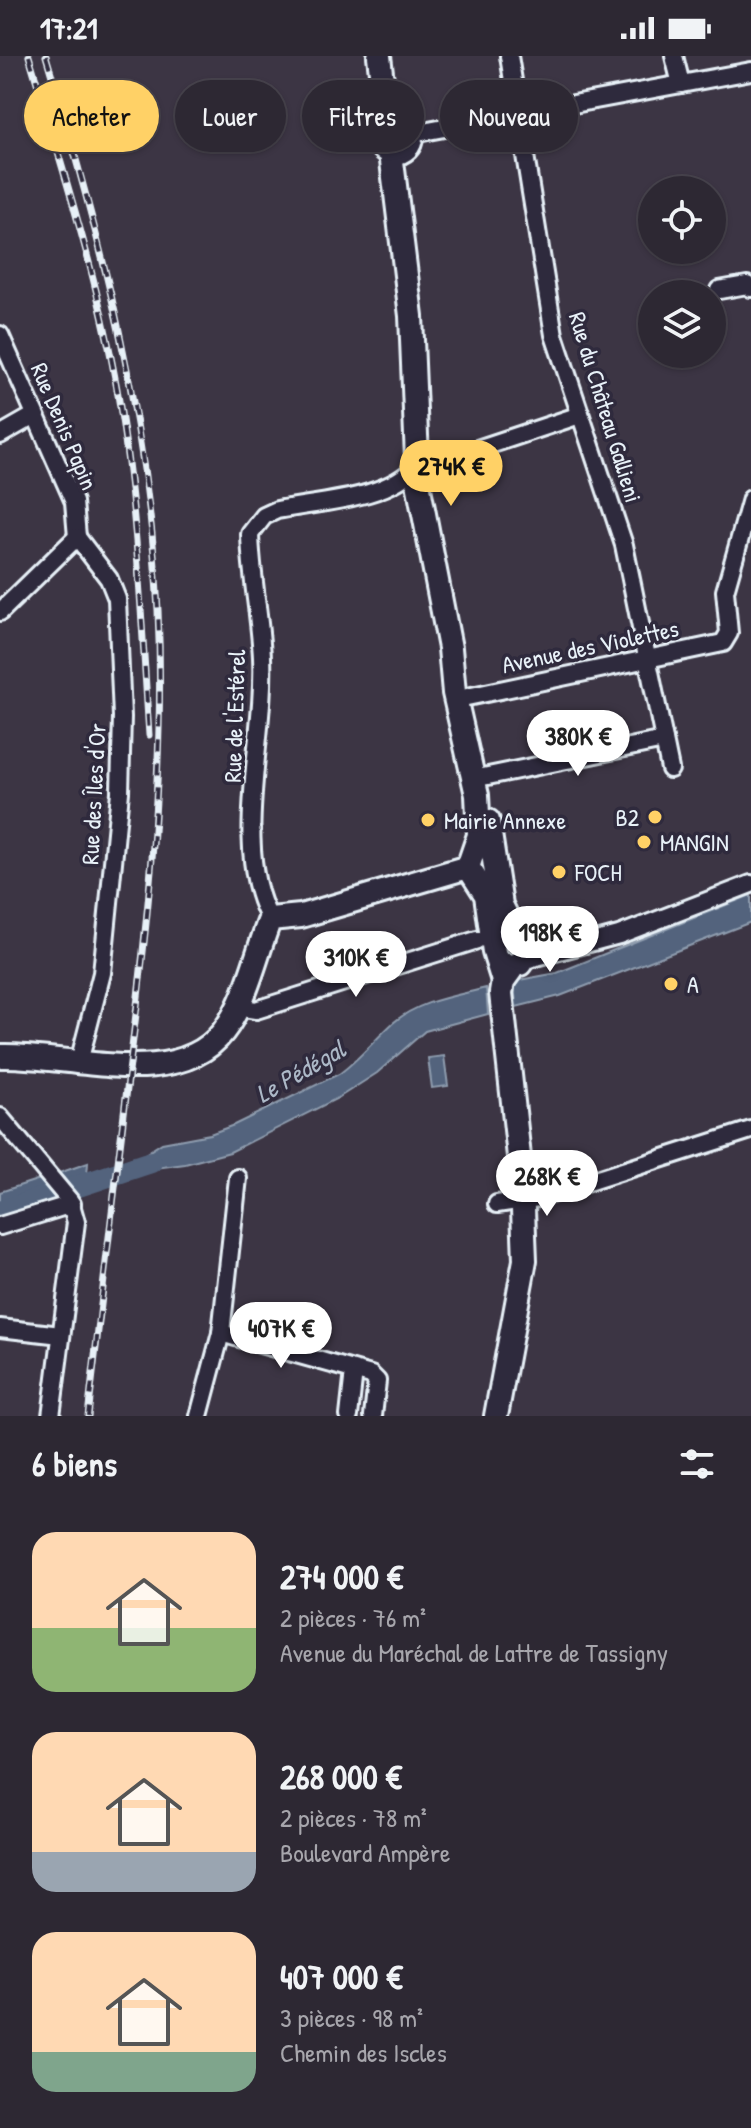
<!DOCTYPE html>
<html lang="fr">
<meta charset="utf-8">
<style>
body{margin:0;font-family:"Patrick Hand",sans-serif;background:#39343f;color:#f1f3f6;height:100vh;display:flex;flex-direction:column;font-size:30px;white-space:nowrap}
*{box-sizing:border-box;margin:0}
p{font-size:26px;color:#a7a6ac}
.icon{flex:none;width:44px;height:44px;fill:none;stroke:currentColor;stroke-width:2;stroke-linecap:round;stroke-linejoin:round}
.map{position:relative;height:1360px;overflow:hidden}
.sheet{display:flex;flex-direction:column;background:#2d2833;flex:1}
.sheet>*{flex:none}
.hud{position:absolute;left:24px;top:24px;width:704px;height:72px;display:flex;gap:16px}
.tools{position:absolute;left:638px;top:120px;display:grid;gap:16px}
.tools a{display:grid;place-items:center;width:88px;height:88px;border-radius:50%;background:#2d2833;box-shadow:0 2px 6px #0004,0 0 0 2px #48444e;font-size:40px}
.price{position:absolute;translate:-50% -68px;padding:0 18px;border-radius:28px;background:#fff;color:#222;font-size:26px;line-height:52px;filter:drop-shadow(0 2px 4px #0008)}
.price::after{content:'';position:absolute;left:50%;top:48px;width:24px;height:18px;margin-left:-12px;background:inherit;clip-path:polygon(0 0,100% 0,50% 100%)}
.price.active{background:#ffd166;color:#111}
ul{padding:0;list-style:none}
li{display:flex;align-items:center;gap:24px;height:200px;padding:0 32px}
li span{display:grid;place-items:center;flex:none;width:224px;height:160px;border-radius:24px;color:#555}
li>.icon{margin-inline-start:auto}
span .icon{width:96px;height:96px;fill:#fffc;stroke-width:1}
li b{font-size:34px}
h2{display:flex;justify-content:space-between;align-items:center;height:96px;padding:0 32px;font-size:34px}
.chip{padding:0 28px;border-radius:36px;background:#2d2833;box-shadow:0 2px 6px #0004,0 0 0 2px #48444e;font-size:28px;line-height:72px}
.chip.active{background:#ffd166;color:#111}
.status{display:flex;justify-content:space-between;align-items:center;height:56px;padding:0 40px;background:#2d2833;direction:ltr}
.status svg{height:22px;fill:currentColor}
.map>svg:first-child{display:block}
.water{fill:#52637d;stroke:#8e9cae;stroke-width:2}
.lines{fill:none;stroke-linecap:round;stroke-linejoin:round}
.river{stroke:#52637d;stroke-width:22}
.minor-casing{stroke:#e8f1f8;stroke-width:22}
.major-casing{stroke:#e8f1f8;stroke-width:28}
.minor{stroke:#2f2a3d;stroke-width:16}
.major{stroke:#2f2a3d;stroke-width:22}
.rail-casing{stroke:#e8f1f8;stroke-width:7}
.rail{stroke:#2f2a3d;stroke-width:4;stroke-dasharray:12;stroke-linecap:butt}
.poi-dot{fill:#ffd166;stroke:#2f2a3d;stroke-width:3}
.labels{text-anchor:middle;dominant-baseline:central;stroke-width:7;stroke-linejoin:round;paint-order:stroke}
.street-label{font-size:24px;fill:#e8f1f8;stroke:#2f2a3d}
.poi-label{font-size:24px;fill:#e8f1f8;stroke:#2f2a3d;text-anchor:start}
.water-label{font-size:26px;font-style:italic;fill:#acb8c7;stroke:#2f2a3d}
</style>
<div class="status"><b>17:21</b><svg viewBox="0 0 49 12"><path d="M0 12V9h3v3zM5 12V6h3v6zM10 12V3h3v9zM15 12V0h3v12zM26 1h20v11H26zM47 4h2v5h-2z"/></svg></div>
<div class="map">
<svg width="751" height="1360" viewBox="0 0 751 1360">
<rect width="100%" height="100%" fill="#3c3544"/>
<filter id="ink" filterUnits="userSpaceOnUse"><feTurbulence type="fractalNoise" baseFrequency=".0125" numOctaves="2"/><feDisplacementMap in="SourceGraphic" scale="16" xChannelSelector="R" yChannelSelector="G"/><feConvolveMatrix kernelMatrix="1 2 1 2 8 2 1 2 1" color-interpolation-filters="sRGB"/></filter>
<g filter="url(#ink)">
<!-- water -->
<g class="water">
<polygon points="751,839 751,866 560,940 516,951 514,925 557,917"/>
<path d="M486,932L488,958L425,975L377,1017L338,1042L230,1096L185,1108L148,1113L122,1124L123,1107L137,1103L162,1087L210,1078L234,1069L339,1018C360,1003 374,984 393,967C418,945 455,940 486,932Z"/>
<polygon points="444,1000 448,1030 432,1032 428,1002"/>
<polygon points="88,1107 87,1119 104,1113 102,1129 77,1139 59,1117"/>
<polygon points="40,1123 58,1145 0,1164 0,1136"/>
</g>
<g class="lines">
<!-- river -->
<polyline class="river" points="0,1156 151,1106"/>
<!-- minor casing -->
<g class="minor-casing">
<g id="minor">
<polyline points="509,0 554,279 624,489 670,713"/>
<polyline points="674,0 681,28"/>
<polyline points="412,78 751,15"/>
<polyline points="719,234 747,229 751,232"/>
<polyline points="0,279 74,446 77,481"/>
<polyline points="0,379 35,359"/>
<polyline points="423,411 580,359"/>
<polyline points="77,481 109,523 117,543 122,661 120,736 102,917 79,1006"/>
<polyline points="0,556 77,481"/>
<polyline points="467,641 723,587 729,577 725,535 751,443"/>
<polyline points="483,721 664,684"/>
<path d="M270,863C231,792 266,682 262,601C260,560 251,520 250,478L264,460L277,454C317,446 391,443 416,409"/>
<polyline points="525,904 619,879 751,828"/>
<polyline points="237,951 256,954 477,884"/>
<polyline points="0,1061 70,1145 76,1166 51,1360"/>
<polyline points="497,1148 538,1142 751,1074"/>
<polyline points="0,1170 72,1148"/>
<polyline points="0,1272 61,1279"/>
<polyline points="221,1277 371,1319 377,1325 373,1360"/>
<polyline points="199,1360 221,1277 238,1122"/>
<polyline points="349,1360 354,1315"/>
</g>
</g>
<!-- major casing -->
<g class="major-casing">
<g id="major">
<polyline points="379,0 387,67"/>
<circle cx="395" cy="81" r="16"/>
<polyline points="391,97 411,260 418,427 450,592 454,637 477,739 479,779 468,811 486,839 494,896 503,925"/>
<polyline points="488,765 501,849 514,875"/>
<polyline points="499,905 508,910 520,908 529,894 521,877 509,875 500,879"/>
<path d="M0,1000C65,997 176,1037 223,976C247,945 256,898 270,863L301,860L468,811"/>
<polyline points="496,1360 525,1204 522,1128 501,937 503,925 511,914"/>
</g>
</g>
<!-- minor -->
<use href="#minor" class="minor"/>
<!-- major -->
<use href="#major" class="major"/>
<!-- rail casing -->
<g class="rail-casing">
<g id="rail">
<path d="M29,0C61,107 95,213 115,322C137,440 141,559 149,679"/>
<path d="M46,0C101,183 148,363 158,554C165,710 148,863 129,1016C115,1131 101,1245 88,1360"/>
</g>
</g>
<!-- rail -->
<use href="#rail" class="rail"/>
</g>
</g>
<!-- markers -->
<g class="poi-dot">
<circle cx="655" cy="761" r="8"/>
<circle cx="428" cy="764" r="8"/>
<circle cx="644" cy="786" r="8"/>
<circle cx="559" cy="816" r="8"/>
<circle cx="671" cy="928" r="8"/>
</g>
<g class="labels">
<!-- street labels -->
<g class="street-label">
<text transform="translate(606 351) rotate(73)">Rue du Château Gallieni</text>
<text transform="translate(65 370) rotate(67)">Rue Denis Papin</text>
<text transform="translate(590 590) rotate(-12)">Avenue des Violettes</text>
<text transform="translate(234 660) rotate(-88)">Rue de l'Estérel</text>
<text transform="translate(93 738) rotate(-87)">Rue des Îles d'Or</text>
</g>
<!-- poi labels -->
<g class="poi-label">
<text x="639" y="761" text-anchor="end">B2</text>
<text x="444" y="764">Mairie Annexe</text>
<text x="660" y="786">MANGIN</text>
<text x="575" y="816">FOCH</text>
<text x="687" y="928">A</text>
</g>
<!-- water labels -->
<g class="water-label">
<text transform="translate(300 1015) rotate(-30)">Le Pédégal</text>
</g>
</g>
</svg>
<div class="tools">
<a><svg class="icon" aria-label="locate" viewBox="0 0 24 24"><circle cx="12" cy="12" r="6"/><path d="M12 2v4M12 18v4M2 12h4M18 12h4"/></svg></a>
<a><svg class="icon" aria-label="layers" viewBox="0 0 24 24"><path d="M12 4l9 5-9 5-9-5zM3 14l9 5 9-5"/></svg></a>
</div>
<b class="price active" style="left:451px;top:452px">274K €</b>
<b class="price" style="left:578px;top:722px">380K €</b>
<b class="price" style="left:550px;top:918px">198K €</b>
<b class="price" style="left:356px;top:943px">310K €</b>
<b class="price" style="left:547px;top:1162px">268K €</b>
<b class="price" style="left:281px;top:1314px">407K €</b>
<div class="hud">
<a class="chip active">Acheter</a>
<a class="chip">Louer</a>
<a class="chip">Filtres</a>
<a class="chip">Nouveau</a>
</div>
</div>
<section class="sheet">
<h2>6 biens<svg class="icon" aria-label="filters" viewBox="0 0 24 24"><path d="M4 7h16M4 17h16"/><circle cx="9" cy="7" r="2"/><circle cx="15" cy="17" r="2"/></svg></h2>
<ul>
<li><span style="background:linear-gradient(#ffd9b3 60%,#8fb573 0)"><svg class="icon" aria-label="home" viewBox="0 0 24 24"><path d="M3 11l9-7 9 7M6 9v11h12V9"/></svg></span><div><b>274 000 €</b><p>2 pièces · 76 m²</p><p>Avenue du Maréchal de Lattre de Tassigny</p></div></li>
<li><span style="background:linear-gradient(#ffd9b3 75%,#9aa5b1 0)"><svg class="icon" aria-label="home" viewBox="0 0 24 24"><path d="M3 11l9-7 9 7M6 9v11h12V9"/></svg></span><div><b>268 000 €</b><p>2 pièces · 78 m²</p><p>Boulevard Ampère</p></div></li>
<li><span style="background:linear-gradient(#ffd9b3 75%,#7fa58c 0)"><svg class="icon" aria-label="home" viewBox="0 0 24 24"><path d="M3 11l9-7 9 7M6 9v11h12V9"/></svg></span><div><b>407 000 €</b><p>3 pièces · 98 m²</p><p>Chemin des Iscles</p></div></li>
</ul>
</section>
